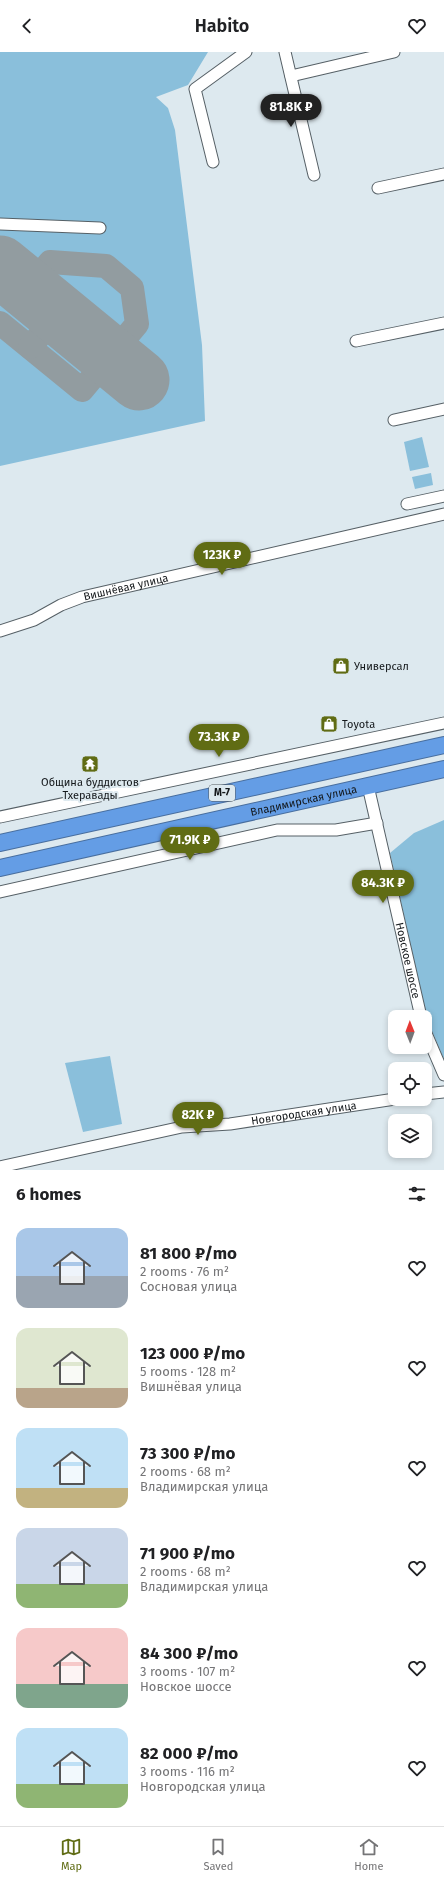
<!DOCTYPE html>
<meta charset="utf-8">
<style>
body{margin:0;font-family:"Fira Sans",sans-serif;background:#f6f6f6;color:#202124;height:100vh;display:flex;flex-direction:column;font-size:15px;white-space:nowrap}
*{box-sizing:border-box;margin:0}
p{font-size:13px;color:#757577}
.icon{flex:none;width:22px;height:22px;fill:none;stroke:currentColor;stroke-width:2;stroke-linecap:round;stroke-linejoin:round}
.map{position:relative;height:1118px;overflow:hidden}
.details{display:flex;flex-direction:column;background:#fff;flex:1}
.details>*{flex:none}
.needle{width:26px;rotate:359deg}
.tools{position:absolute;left:388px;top:958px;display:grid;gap:8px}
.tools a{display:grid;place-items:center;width:44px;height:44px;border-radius:8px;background:#fff;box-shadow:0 2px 6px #0003;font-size:20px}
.price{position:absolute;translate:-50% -34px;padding:0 9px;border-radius:14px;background:#606c14;color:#fff;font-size:13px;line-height:26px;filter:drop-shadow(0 1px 2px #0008)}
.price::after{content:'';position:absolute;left:50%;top:24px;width:12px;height:9px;margin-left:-6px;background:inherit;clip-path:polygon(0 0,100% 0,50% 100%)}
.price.on{background:#222;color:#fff}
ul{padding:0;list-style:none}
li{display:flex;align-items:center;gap:12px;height:100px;padding:0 16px}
li span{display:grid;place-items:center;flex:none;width:112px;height:80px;border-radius:12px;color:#555}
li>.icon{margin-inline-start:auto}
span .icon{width:48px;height:48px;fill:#fffc;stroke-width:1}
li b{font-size:17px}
h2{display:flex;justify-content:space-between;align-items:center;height:48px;padding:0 16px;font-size:17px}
header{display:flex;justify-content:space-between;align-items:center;height:52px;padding:0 16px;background:#fff;font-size:18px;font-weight:600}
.tabs{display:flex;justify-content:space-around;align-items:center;height:56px;border-top:1px solid #e0e0e0;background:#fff;font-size:11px;color:#757577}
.tabs a{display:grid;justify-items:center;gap:2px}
.tabs .on{color:#606c14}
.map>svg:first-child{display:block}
.green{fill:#8abfdb}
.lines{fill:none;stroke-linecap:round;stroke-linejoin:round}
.taxiway{stroke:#929ca0;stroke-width:24}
.runway{stroke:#929ca0;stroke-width:61}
.minor-casing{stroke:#566066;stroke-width:13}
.highway-casing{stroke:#486e9e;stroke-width:18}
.minor{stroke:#fff;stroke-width:11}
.highway{stroke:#649de5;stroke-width:16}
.labels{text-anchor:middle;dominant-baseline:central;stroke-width:4;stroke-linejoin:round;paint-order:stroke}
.shield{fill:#dde9ef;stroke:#50565a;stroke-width:1}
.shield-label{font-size:10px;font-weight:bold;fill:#13171a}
.street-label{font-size:11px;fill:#13171a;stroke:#dde9ef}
.poi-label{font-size:11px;fill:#13171a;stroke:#dde9ef;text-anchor:start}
</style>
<header><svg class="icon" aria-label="back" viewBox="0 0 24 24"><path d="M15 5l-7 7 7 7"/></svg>Habito<svg class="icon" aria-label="heart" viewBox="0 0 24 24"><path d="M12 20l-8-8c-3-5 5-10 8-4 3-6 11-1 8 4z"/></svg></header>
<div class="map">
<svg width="444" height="1118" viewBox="0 0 444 1118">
<rect width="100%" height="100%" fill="#dde9ef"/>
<!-- green -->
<g class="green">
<polygon points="0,0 208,0 188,33 156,45 168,56 175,78 202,293 205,369 0,414"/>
<polygon points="422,385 429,415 410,419 404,390"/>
<polygon points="431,421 433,433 415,437 412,425"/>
<polygon points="444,768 444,1007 428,970 390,801 414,781"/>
<polygon points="110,1004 122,1072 83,1080 65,1011"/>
</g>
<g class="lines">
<!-- taxiway -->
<g class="taxiway">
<polyline points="0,240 13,224"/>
<polyline points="0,271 82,338 137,272 132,236 106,214 50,210 28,237"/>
<polyline points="30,295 58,262"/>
</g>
<!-- runway -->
<polyline class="runway" points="0,214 139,328"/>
<!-- minor casing -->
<g class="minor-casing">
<g id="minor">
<polyline points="285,0 314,123"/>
<polyline points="291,24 394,0"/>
<polyline points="213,110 195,37 246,0"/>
<polyline points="378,136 444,122"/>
<polyline points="0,172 100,176"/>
<polyline points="356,289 444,271"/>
<polyline points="394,368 444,357"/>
<polyline points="407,452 444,444"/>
<path id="s1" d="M0,579L34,568L61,553L82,545L444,462"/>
<path id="s2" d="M368,734L421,965"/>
<polyline points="0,765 444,671"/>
<polyline points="0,840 277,778 336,778 377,771"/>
<polyline points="425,979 444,1023"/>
<polyline points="425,1042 444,1040"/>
<path id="s3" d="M0,1115L182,1075L230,1072L395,1047"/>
</g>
</g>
<!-- highway casing -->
<g class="highway-casing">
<g id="highway">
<polyline points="0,791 444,693"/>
<path id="s4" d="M0,816L444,717"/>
</g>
</g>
<!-- minor -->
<use href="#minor" class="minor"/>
<!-- highway -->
<use href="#highway" class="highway"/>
</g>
<!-- icons -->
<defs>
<g id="shop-square" transform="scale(0.9)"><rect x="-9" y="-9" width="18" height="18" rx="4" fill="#606c14" stroke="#dde9ef"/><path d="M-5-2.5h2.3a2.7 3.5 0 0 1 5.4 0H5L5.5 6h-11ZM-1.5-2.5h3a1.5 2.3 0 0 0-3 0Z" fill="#fff"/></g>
<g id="temple-square" transform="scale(0.9)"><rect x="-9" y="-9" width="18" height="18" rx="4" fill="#606c14" stroke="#dde9ef"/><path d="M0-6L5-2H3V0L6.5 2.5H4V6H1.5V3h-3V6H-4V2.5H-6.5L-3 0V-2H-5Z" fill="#fff"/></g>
</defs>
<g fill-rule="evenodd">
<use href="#shop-square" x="341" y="614"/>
<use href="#shop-square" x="329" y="672"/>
<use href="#temple-square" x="90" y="712"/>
</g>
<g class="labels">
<!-- shield labels -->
<rect class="shield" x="209" y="733" width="26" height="16" rx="3"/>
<g class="shield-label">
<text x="222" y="741">М-7</text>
</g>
<!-- street labels -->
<g class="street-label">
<text stroke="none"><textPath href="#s1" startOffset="134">Вишнёвая улица</textPath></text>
<text stroke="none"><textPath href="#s4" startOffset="311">Владимирская улица</textPath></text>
<text stroke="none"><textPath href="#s2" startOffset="179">Новское шоссе</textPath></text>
<text stroke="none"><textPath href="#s3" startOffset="309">Новгородская улица</textPath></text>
</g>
<!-- poi labels -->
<g class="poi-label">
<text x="354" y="614">Универсал</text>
<text x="342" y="672">Toyota</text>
<text x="90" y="730" text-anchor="middle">Община буддистов<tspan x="90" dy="13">Тхеравады</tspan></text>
</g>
</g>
</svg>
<div class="tools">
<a><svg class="needle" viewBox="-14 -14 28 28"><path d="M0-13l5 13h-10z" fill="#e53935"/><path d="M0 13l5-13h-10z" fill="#757577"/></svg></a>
<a><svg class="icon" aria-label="locate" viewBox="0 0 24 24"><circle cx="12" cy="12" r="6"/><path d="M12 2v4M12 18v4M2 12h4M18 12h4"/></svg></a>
<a><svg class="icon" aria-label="layers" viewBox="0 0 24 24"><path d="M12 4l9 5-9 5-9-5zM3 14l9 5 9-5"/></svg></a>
</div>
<b class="price on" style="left:291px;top:76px">81.8K ₽</b>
<b class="price" style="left:222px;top:524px">123K ₽</b>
<b class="price" style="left:219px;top:706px">73.3K ₽</b>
<b class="price" style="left:190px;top:809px">71.9K ₽</b>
<b class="price" style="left:383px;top:852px">84.3K ₽</b>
<b class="price" style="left:198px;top:1084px">82K ₽</b>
</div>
<section class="details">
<h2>6 homes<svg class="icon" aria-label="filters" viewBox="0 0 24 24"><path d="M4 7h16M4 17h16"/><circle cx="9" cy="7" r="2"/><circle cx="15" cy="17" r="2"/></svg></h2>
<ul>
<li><span style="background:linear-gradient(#a9c7e8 60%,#9aa5b1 0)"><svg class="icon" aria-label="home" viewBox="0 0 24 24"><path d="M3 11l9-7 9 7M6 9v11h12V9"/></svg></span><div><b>81 800 ₽/mo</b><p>2 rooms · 76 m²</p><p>Сосновая улица</p></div><svg class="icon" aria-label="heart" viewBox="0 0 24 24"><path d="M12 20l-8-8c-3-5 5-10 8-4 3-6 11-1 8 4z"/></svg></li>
<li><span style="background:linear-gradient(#dfe7d0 75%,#b9a48a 0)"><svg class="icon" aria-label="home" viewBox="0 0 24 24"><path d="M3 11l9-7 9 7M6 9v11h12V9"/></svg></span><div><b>123 000 ₽/mo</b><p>5 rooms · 128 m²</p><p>Вишнёвая улица</p></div><svg class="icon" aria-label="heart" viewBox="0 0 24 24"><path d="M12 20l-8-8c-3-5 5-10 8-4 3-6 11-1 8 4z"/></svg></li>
<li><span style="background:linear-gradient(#bfe0f5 75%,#c2b280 0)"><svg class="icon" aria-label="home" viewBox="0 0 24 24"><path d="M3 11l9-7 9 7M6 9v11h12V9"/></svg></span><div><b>73 300 ₽/mo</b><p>2 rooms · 68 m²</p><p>Владимирская улица</p></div><svg class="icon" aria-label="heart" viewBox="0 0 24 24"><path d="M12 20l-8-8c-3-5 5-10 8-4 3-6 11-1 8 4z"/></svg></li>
<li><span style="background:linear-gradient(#c9d6e8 70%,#8fb573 0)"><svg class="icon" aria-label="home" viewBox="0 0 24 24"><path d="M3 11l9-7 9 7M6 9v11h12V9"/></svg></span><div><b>71 900 ₽/mo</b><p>2 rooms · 68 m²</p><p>Владимирская улица</p></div><svg class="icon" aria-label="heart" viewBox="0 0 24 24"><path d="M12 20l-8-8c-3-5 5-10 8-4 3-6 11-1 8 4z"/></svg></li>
<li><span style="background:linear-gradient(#f6c9c9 70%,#7fa58c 0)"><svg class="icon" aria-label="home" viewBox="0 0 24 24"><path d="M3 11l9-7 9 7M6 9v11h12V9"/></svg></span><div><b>84 300 ₽/mo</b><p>3 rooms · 107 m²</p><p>Новское шоссе</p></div><svg class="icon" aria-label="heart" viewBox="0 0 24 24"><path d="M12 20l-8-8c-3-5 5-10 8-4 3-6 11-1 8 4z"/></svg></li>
<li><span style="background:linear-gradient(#bfe0f5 70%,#8fb573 0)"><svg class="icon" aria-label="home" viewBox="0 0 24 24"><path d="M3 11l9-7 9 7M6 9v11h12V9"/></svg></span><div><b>82 000 ₽/mo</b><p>3 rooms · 116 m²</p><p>Новгородская улица</p></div><svg class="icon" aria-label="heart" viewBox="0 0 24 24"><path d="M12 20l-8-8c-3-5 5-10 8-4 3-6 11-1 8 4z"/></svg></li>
</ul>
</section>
<nav class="tabs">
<a class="on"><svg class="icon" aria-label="map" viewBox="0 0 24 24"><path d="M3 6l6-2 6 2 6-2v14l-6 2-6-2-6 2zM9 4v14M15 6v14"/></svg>Map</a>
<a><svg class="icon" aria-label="saved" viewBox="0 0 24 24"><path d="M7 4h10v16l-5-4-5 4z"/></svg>Saved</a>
<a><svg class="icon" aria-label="home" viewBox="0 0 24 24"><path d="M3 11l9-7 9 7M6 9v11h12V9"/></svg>Home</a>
</nav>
